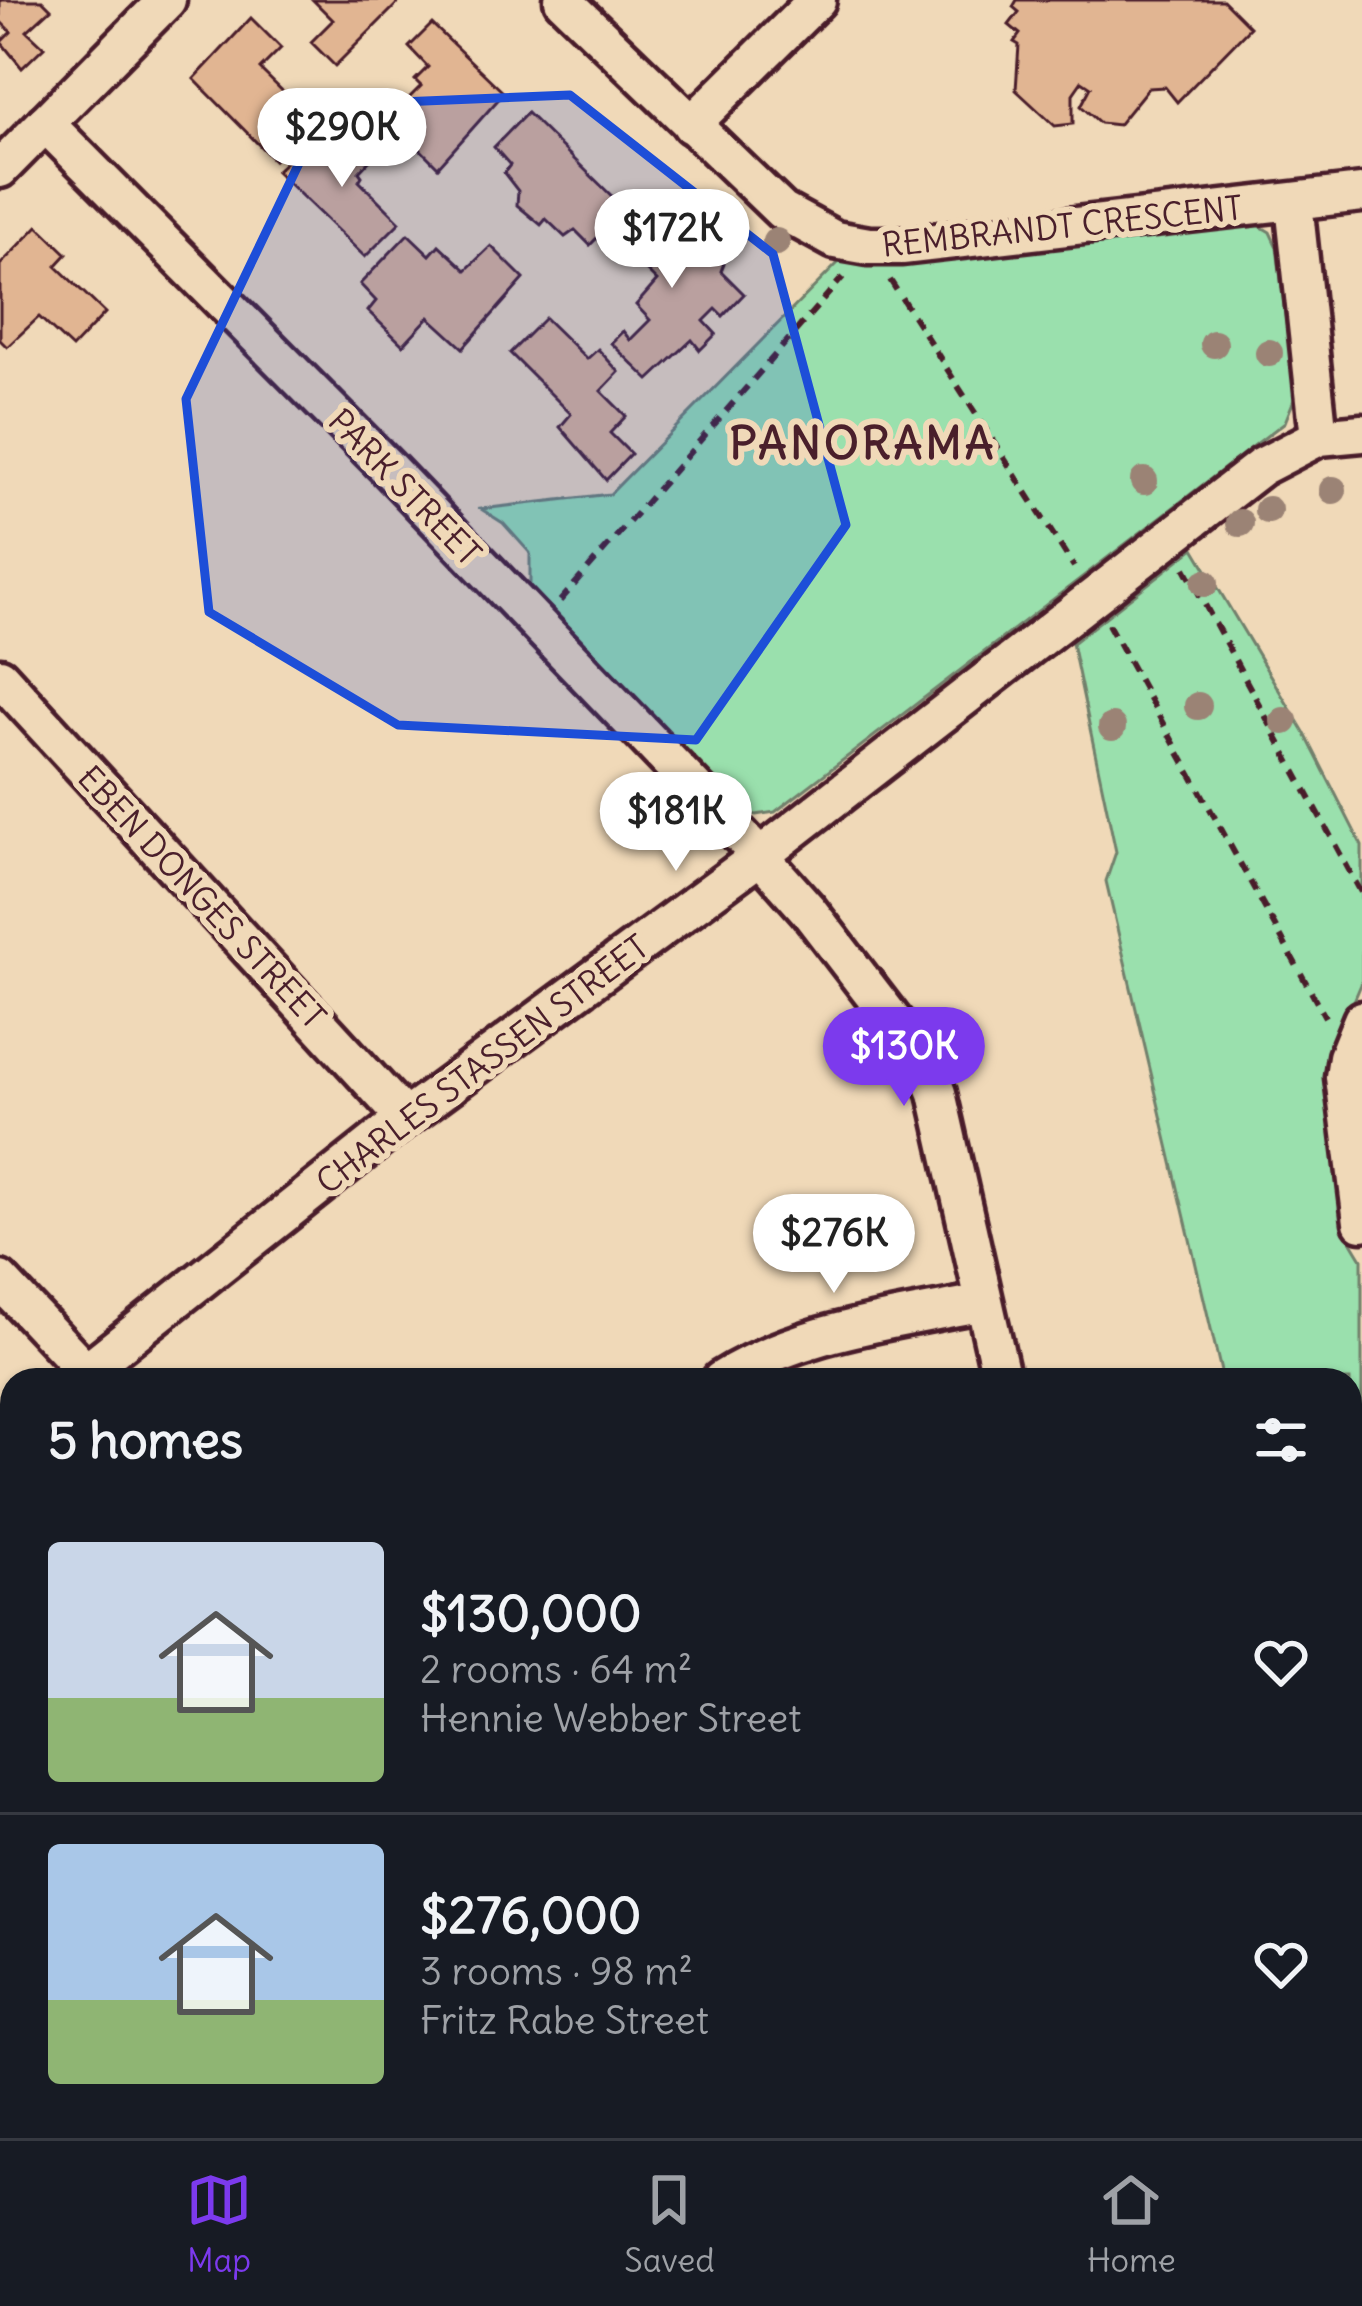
<!DOCTYPE html>
<meta charset="utf-8">
<style>
body{margin:0;font-family:Delius,sans-serif;background:#20242c;color:#f1f3f6;height:100vh;display:flex;flex-direction:column;font-size:45px;white-space:nowrap}
*{box-sizing:border-box;margin:0}
p{font-size:39px;color:#9ea1a6}
.icon{flex:none;width:66px;height:66px;fill:none;stroke:currentColor;stroke-width:2;stroke-linecap:round;stroke-linejoin:round}
.map{position:relative;flex:1;overflow:hidden}
.sheet{position:absolute;left:0px;top:1368px;width:1362px;height:771px;display:flex;flex-direction:column;background:#171b24;border-radius:36px 36px 0 0;box-shadow:0 3px 9px #0004}
.sheet>*{flex:none}
.price{position:absolute;translate:-50% -102px;padding:0 27px;border-radius:42px;background:#fff;color:#222;font-size:39px;line-height:78px;filter:drop-shadow(0 3px 6px #0008)}
.price::after{content:'';position:absolute;left:50%;top:72px;width:36px;height:27px;margin-left:-18px;background:inherit;clip-path:polygon(0 0,100% 0,50% 100%)}
.price.active{background:#7c3aed;color:#fff}
ul{padding:0;list-style:none}
li{display:flex;align-items:center;gap:36px;height:300px;padding:0 48px}
li+li{border-top:3px solid #363941}
li span{display:grid;place-items:center;flex:none;width:336px;height:240px;border-radius:12px;color:#555}
li>.icon{margin-inline-start:auto}
span .icon{width:144px;height:144px;fill:#fffc;stroke-width:1}
li b{font-size:51px}
h2{display:flex;justify-content:space-between;align-items:center;height:144px;padding:0 48px;font-size:51px}
.tabs{display:flex;justify-content:space-around;align-items:center;height:168px;border-top:3px solid #363941;background:#171b24;font-size:33px;color:#9ea1a6}
.tabs a{display:grid;justify-items:center;gap:6px}
.tabs .active{color:#7c3aed}
.map>svg:first-child{display:block}
.green{fill:#9ae0ad;stroke:#72806c;stroke-width:3}
.building{fill:#e1b592;stroke:#4a1f2b;stroke-width:3}
.lines{fill:none;stroke-linecap:round;stroke-linejoin:round}
.street-casing{stroke:#4a1f2b;stroke-width:45}
.path{stroke:#4a1f2b;stroke-width:6;stroke-dasharray:12 9;stroke-linecap:butt}
.street{stroke:#f0d9b8;stroke-width:36}
.tree{fill:#9b8375}
.marked{fill:#1d4ed8;fill-opacity:0.2;stroke:#1d4ed8;stroke-width:9;stroke-linejoin:round}
.labels{text-anchor:middle;dominant-baseline:central;stroke-width:12;stroke-linejoin:round;paint-order:stroke}
.street-label{font-size:33px;fill:#4a1f2b;stroke:#f0d9b8}
.district-label{font-size:45px;font-weight:bold;letter-spacing:3px;fill:#4a1f2b;stroke:#f0d9b8}
</style>
<div class="map">
<svg width="1362" height="2138" viewBox="0 0 1362 2138">
<rect width="100%" height="100%" fill="#f0d9b8"/>
<filter id="ink" filterUnits="userSpaceOnUse"><feTurbulence type="fractalNoise" baseFrequency=".00833" numOctaves="2"/><feDisplacementMap in="SourceGraphic" scale="24" xChannelSelector="R" yChannelSelector="G"/><feConvolveMatrix kernelMatrix="1 2 1 2 8 2 1 2 1" color-interpolation-filters="sRGB"/></filter>
<g filter="url(#ink)">
<!-- green -->
<g class="green">
<polygon points="1255,223 1270,232 1277,247 1295,397 1285,422 775,812 756,815 740,808 530,586 530,553 503,523 481,509 610,494 841,260 878,263"/>
<polygon points="1194,548 1304,732 1362,846 1362,982 1330,1057 1327,1085 1347,1234 1362,1259 1362,2106 1350,2125 1350,1380 1223,1380 1106,881 1116,852 1072,643"/>
<polygon points="619,2127 1100,2127 1066,2138 601,2138"/>
<polygon points="1172,2127 1349,2127 1342,2138 1221,2138"/>
</g>
<!-- building -->
<g class="building">
<polygon points="0,0 42,0 51,9 27,31 44,47 22,68 1,42 11,32 0,21"/>
<polygon points="313,0 401,0 335,66 311,42 333,20"/>
<polygon points="1017,0 1223,0 1250,27 1177,102 1165,87 1148,88 1118,125 1100,123 1081,106 1091,87 1082,81 1073,94 1073,124 1055,126 1016,90 1019,45 1014,42 1020,34 1009,25 1019,12 1013,7"/>
<polygon points="251,18 281,48 260,69 312,120 274,160 194,79"/>
<polygon points="432,24 504,93 438,167 404,133 423,115 408,99 421,86 415,80 428,67 409,47"/>
<polygon points="527,113 625,209 590,245 575,230 565,237 546,219 541,225 517,205 518,191 504,173 510,165 494,147"/>
<polygon points="372,127 387,142 359,172 362,176 359,181 400,222 365,257 276,171 314,136 345,170 350,166 342,157"/>
<polygon points="645,202 676,233 682,226 699,242 694,245 706,256 720,255 724,263 721,271 744,294 723,316 716,309 704,321 716,334 700,350 692,340 649,380 611,343 623,331 630,340 650,320 636,305 657,281 610,235"/>
<polygon points="38,226 67,254 56,266 105,313 72,348 39,317 7,347 0,340 0,265"/>
<polygon points="408,234 430,255 439,245 466,270 491,246 524,279 463,348 429,317 403,345 368,311 376,301 360,284"/>
<polygon points="545,318 587,359 598,349 619,372 601,391 626,416 610,433 631,454 606,480 560,427 571,414 510,353"/>
</g>
<g class="lines">
<!-- street casing -->
<g class="street-casing">
<g id="street">
<polyline points="563,0 782,211 835,240 869,246 902,246 1362,193"/>
<polyline points="45,123 387,467 760,856 808,910 924,1061 937,1093 1002,1380"/>
<polyline points="691,125 817,0"/>
<polyline points="0,169 167,0"/>
<polyline points="1294,203 1319,437"/>
<polyline points="0,677 405,1118"/>
<polyline points="1362,1020 1347,1057 1344,1077 1362,1222"/>
<polyline points="0,1280 94,1380"/>
<polyline points="75,1380 405,1118 760,856 1261,467 1319,437 1362,433"/>
<path d="M721,1380C800,1330 893,1321 983,1302"/>
<polyline points="0,1437 12,1428"/>
<polyline points="233,2127 234,2138"/>
</g>
</g>
<!-- path -->
<g class="path">
<polyline points="890,280 1074,567"/>
<polyline points="1185,568 1362,894"/>
<polyline points="560,601 843,277"/>
<polyline points="1108,624 1325,1017"/>
<polyline points="1350,1694 1362,1686"/>
<polyline points="646,2138 663,2127"/>
</g>
<!-- street -->
<use href="#street" class="street"/>
</g>
<!-- trees -->
<g class="tree">
<circle cx="776" cy="242" r="14"/>
<circle cx="1214" cy="344" r="14"/>
<circle cx="1269" cy="353" r="14"/>
<circle cx="1144" cy="481" r="14"/>
<circle cx="1333" cy="490" r="14"/>
<circle cx="1268" cy="510" r="14"/>
<circle cx="1240" cy="523" r="14"/>
<circle cx="1205" cy="583" r="14"/>
<circle cx="1198" cy="706" r="14"/>
<circle cx="1284" cy="721" r="14"/>
<circle cx="1112" cy="727" r="14"/>
</g>
</g>
<!-- marked area -->
<path class="marked" d="M570,95L773,254L846,525L696,740L398,725L209,612L186,399L327,105Z"/>
<g class="labels">
<!-- street labels -->
<g class="street-label">
<text transform="translate(1062 226) rotate(-6)">REMBRANDT CRESCENT</text>
<text transform="translate(405 487) rotate(46)">PARK STREET</text>
<text transform="translate(202 897) rotate(47)">EBEN DONGES STREET</text>
<text transform="translate(482 1064) rotate(-37)">CHARLES STASSEN STREET</text>
</g>
<!-- district labels -->
<g class="district-label">
<text x="863" y="443">PANORAMA</text>
</g>
</g>
</svg>
<b class="price" style="left:342px;top:190px">$290K</b>
<b class="price" style="left:672px;top:291px">$172K</b>
<b class="price" style="left:676px;top:874px">$181K</b>
<b class="price active" style="left:904px;top:1109px">$130K</b>
<b class="price" style="left:834px;top:1296px">$276K</b>
<section class="sheet">
<h2>5 homes<svg class="icon" aria-label="filters" viewBox="0 0 24 24"><path d="M4 7h16M4 17h16"/><circle cx="9" cy="7" r="2"/><circle cx="15" cy="17" r="2"/></svg></h2>
<ul>
<li><span style="background:linear-gradient(#c9d6e8 65%,#8fb573 0)"><svg class="icon" aria-label="home" viewBox="0 0 24 24"><path d="M3 11l9-7 9 7M6 9v11h12V9"/></svg></span><div><b>$130,000</b><p>2 rooms · 64 m²</p><p>Hennie Webber Street</p></div><svg class="icon" aria-label="heart" viewBox="0 0 24 24"><path d="M12 20l-8-8c-3-5 5-10 8-4 3-6 11-1 8 4z"/></svg></li>
<li><span style="background:linear-gradient(#a9c7e8 65%,#8fb573 0)"><svg class="icon" aria-label="home" viewBox="0 0 24 24"><path d="M3 11l9-7 9 7M6 9v11h12V9"/></svg></span><div><b>$276,000</b><p>3 rooms · 98 m²</p><p>Fritz Rabe Street</p></div><svg class="icon" aria-label="heart" viewBox="0 0 24 24"><path d="M12 20l-8-8c-3-5 5-10 8-4 3-6 11-1 8 4z"/></svg></li>
</ul>
</section>
</div>
<nav class="tabs">
<a class="active"><svg class="icon" aria-label="map" viewBox="0 0 24 24"><path d="M3 6l6-2 6 2 6-2v14l-6 2-6-2-6 2zM9 4v14M15 6v14"/></svg>Map</a>
<a><svg class="icon" aria-label="saved" viewBox="0 0 24 24"><path d="M7 4h10v16l-5-4-5 4z"/></svg>Saved</a>
<a><svg class="icon" aria-label="home" viewBox="0 0 24 24"><path d="M3 11l9-7 9 7M6 9v11h12V9"/></svg>Home</a>
</nav>
